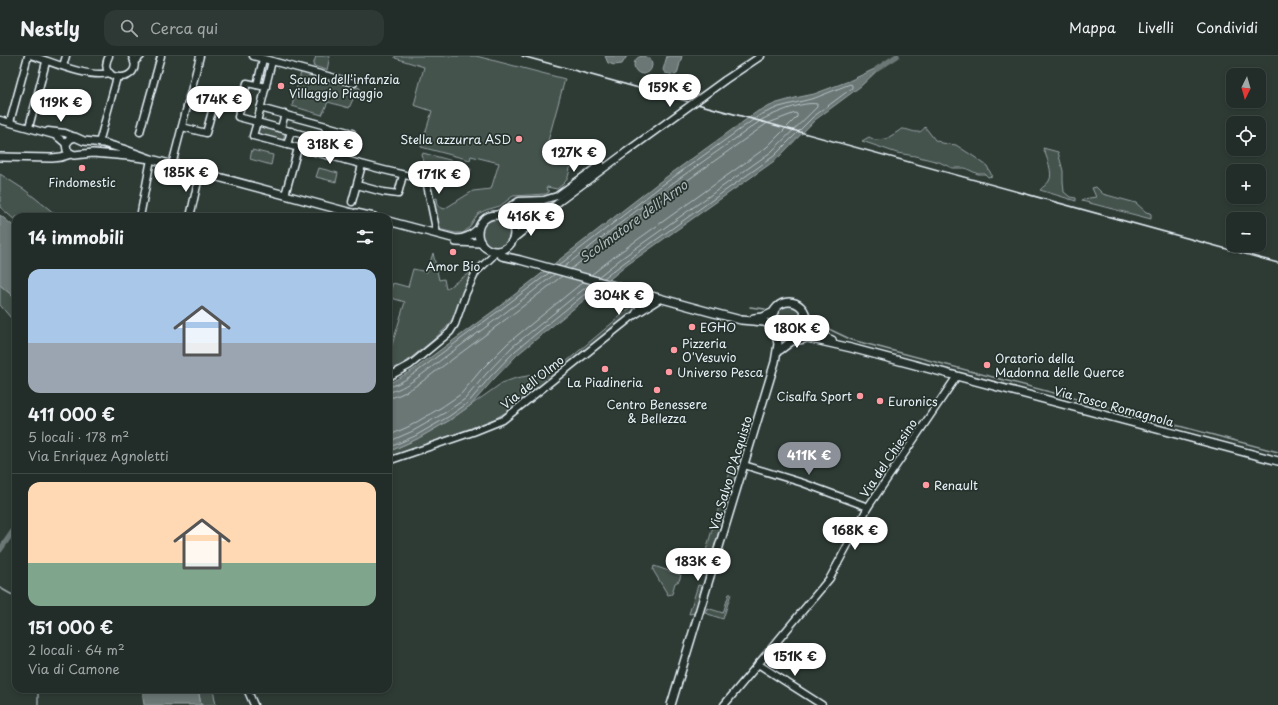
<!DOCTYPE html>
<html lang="it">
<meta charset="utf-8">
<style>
body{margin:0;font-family:"Playpen Sans",sans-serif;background:#2e3834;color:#f1f3f6;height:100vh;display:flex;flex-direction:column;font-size:15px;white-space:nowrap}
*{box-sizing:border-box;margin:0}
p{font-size:13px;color:#a2a7a8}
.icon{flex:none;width:22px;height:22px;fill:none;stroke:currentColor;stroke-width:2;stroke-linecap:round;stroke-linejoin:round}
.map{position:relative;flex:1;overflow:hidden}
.drawer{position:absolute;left:12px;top:157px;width:380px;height:480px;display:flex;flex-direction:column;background:#222c28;border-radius:12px;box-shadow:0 2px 6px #0003,0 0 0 1px #3f4845}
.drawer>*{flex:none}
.needle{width:26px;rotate:185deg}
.tools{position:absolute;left:1226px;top:12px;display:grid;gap:8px}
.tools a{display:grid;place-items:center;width:40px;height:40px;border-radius:8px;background:#222c28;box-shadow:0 2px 6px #0003,0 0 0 1px #3f4845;font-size:20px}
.price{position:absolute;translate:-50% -34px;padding:0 9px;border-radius:14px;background:#fff;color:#222;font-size:13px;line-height:26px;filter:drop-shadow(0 1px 2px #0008)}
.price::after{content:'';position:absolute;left:50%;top:24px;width:12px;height:9px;margin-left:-6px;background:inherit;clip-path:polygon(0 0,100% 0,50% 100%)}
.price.selected{background:#8c9099;color:#fff}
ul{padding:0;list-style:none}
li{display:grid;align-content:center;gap:8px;height:212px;padding:0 16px}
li+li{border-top:1px solid #3f4845}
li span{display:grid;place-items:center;height:124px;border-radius:12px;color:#555}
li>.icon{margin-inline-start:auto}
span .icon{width:72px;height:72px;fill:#fffc;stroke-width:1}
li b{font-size:17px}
h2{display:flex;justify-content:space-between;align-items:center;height:48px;padding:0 16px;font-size:17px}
header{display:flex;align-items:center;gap:24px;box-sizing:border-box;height:56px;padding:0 20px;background:#222c28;border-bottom:1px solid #3f4845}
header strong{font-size:19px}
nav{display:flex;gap:22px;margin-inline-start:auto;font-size:14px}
.search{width:280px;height:36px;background:#2e3834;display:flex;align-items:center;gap:10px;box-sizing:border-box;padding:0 14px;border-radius:12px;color:#a2a7a8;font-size:15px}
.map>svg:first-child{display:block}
.green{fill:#45524e;stroke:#96a2a3}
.water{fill:#6b7775;stroke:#9da8a9}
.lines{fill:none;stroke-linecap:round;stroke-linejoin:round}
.shore{stroke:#b6c0c4;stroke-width:1}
.stream{stroke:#9da8a9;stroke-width:1.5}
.canal{stroke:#6b7775;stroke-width:5.5}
.minor-casing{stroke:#e8f1f8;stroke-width:9}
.major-casing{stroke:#e8f1f8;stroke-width:10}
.minor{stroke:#26332d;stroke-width:6}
.major{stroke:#26332d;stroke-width:7}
.rail{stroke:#e8f1f8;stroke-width:1.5}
.minor-bridge-casing{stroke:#e8f1f8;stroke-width:9;stroke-linecap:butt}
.minor-bridge{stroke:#26332d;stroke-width:6}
.poi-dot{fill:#ff9aa2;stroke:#26332d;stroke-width:1.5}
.labels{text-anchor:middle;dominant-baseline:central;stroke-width:3.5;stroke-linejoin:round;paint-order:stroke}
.poi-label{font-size:12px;fill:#e8f1f8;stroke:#26332d;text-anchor:start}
.street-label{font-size:12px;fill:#e8f1f8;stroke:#26332d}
.water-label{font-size:13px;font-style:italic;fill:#b0babd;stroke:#26332d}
</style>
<header>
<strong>Nestly</strong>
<div class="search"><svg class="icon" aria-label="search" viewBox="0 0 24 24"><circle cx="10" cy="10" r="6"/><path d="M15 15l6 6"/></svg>Cerca qui</div>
<nav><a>Mappa</a><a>Livelli</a><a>Condividi</a></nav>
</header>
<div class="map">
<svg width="1278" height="649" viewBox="0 0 1278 649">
<rect width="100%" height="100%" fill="#2e3b35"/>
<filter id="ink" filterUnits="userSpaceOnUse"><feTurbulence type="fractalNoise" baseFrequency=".025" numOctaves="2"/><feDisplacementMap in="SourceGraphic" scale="8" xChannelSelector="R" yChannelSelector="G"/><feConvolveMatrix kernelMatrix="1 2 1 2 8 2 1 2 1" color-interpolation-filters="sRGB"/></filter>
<g filter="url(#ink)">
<!-- green -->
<g class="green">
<polygon points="316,0 330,0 327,14 313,10"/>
<path d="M395,0H476L565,23L548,85L588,96L589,98L570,112C568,124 567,125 557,133L547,131L546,133L549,135V136L546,138L513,140L500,150L486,154L478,158L469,172L463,177H455L438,173L433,143L437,142L438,150L444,153L473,135L491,133L499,107L471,100L470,104L421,91L432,55L414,49L424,11L395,2Z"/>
<polygon points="301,16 360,32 359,42 354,41 349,52 328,46 322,59 292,50"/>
<polygon points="259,68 285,75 283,86 256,79"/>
<path d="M925,71L935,84L942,87L956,89L976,102L987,110L992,120L988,121L985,118H978L965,112H952L939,106L915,100L897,97L862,85L869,81L875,84L886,83L902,73C911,73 919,81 925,71Z"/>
<polygon points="317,84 346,92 344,102 315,94"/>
<path d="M1043,92L1058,96L1063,115V125L1064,136L1070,141L1076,142V145L1040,134C1043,130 1047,129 1049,125C1054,118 1046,99 1043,92Z"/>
<polygon points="252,94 273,99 271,109 250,103"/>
<polygon points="423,97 457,106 456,108 471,113 469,121 463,119 463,117 457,110 448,113 447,117 443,118 443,121 445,123 444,127 442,125 441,127 429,124 422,99"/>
<polygon points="319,112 338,117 336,126 316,121"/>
<polygon points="0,118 25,134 59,161 16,161 16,165 0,151"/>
<polygon points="1096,131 1103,138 1136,147 1146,156 1150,157 1151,158 1151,163 1082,145 1083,143 1096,141 1092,132"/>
<circle cx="496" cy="177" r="15"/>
<polygon points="433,197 439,224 444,223 446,233 475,213 453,262 447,271 432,285 406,306 388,316 388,302 405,246 388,241 393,227 408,231 413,213 427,216"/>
<polygon points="0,229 16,243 16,268 0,249"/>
<path d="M634,239H638L640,244C633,259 623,264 610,273L609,276L508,355L496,362L474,371L388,403V396L417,383L450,364L502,327L516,322L533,319L561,310L630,252L633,246Z"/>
<circle cx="789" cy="263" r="14"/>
<polygon points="732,410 736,411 738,415 707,514 706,516 702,515 701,512 714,467 719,465 719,463 716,460"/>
<polygon points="654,510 681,519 679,525 675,527 672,538 668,539 653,514"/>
<polygon points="698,529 702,530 695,557 689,558"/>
<polygon points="729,538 731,538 723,563 705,557 707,552 723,557"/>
<polygon points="198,633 213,633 216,649 201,649"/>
</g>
<!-- water -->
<g class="water">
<polygon points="605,0 627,0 622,8 614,9 608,7"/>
<polygon points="667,0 682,0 677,18 675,19 665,17 663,14"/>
<circle cx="643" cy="9" r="9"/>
<polygon points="883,9 861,30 815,64 777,103 627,209 518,298 493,324 471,349 450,364 417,383 388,396 388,328 413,314 496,253 658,127 758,55 777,47 795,42 814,38 849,25"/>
<polygon points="0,159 16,172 16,243 0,229"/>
<polygon points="142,633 198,633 201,649 144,649"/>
</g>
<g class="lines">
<!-- shore -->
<g class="shore">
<polyline points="558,210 661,130 760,59 779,51 815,42 850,28 852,29 852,32 813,61 774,100 625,206 604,222"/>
<path d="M564,211L663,134L763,63C776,57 803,45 817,48V51L771,96L622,202L598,221"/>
<polyline points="571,213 667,139 766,68 795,57 797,58 797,61 767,91 619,197 591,219"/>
<path d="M388,331C403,329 429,306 442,297C478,270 514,244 549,217"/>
<path d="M388,336C404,335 431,311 445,301C482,274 519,247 555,218"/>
<path d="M388,342C406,341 435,315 450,305C488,277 525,249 562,220"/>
<polyline points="388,380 410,370 442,351 461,338 481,314 508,287 583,226"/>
<polyline points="388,386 413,375 446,356 465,343 486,318 512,291 590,228"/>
<polyline points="388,392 415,380 448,361 468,347 490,321 515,295 596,229"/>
</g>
<!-- stream -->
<g class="stream">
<polyline points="750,251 765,253"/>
<polyline points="814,266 852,284 1278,396"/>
<polyline points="0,532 16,541"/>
<polyline points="38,649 38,633"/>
</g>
<!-- canal -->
<g class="canal">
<polyline points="877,13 897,0"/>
<polyline points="0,494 16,471"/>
</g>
<!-- minor casing -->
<g class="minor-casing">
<g id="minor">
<path d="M33,0C55,7 87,22 110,17"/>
<path d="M109,0C94,29 147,27 132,0"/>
<polyline points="253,0 354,27"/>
<polyline points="134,6 141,0"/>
<polyline points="63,10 66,0"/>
<polyline points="725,24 761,0"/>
<polyline points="257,29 263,3"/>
<polyline points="266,31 247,27 238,61 257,66 272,5"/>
<polyline points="260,52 352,77 345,104"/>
<polyline points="0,64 54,79 59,82 66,88"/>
<polyline points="10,66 28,0"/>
<polyline points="29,71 46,6"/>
<polyline points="182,71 206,77 214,48 189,41"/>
<polyline points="281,72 285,58"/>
<polyline points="48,75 65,77 75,81"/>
<polyline points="140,76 161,0"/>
<polyline points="323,84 327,70"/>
<polyline points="99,87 117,21"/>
<polyline points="287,89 291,75"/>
<polyline points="348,91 257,66 253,80 384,114 426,124 437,178"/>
<polyline points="172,109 200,0"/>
<polyline points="357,129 383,136 398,138 403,119"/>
<polyline points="285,139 298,92"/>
<polyline points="352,146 362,109"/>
<polyline points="497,159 519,145 544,144 557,140 601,108"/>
<polyline points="140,161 151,103"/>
<polyline points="190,161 200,116"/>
<polyline points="509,164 509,155 512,149"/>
<polyline points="513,170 521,171 528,168"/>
<polyline points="512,184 560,145 626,96"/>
<path d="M636,257C640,250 646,245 641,237"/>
<polyline points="388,321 410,309 450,276 455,268 466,237 476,216 492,201 495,196"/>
<polyline points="388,405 473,376 503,364 633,260 660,243"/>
<polyline points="744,409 803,427 868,451"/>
<polyline points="758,608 822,649"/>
<polyline points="247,633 254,649"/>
<polyline points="724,649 830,522 868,451 957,320"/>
</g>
</g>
<!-- major casing -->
<g class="major-casing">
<g id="major">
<polyline points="0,101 52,102 61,101 71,98"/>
<polyline points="151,103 123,93 103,87 84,85 75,81 70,83 66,88 67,94 70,97 74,99 93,97 128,100 151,103 352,157 360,161"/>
<polyline points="356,157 374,161"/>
<circle cx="496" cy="177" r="18"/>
<path d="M388,165L456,183C466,183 471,179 478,173"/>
<polyline points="456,186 481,187"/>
<polyline points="497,196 502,200 520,204 710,256 741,264 764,266 775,271"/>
<circle cx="789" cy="263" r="17"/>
<polyline points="754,262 763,261 774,256"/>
<path d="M806,263C811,276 820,279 832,284"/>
<polyline points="794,279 851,292 1278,405"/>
<polyline points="780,294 792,285 804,283"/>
<polyline points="671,649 775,306 778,288 775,272"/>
</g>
</g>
<!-- minor -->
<use href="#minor" class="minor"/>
<!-- major -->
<use href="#major" class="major"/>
<!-- rail -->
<polyline class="rail" points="522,0 1278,207"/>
<!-- minor-bridge casing -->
<g class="minor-bridge-casing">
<polyline id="minor-bridge" points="626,96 725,24"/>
</g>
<!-- minor-bridge -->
<use href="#minor-bridge" class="minor-bridge"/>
</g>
</g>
<!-- markers -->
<g class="poi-dot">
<circle cx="281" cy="30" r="4"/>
<circle cx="519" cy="83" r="4"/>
<circle cx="82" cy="112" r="4"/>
<circle cx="453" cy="196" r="4"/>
<circle cx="692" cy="271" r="4"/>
<circle cx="674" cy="294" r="4"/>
<circle cx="987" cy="309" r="4"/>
<circle cx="605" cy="313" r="4"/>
<circle cx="669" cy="316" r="4"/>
<circle cx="657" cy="334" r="4"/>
<circle cx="860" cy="340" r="4"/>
<circle cx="880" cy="345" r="4"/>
<circle cx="926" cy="429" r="4"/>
</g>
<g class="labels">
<!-- poi labels -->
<g class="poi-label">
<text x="289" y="23">Scuola dell'infanzia<tspan x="289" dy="14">Villaggio Piaggio</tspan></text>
<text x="511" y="83" text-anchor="end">Stella azzurra ASD</text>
<text x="82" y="126" text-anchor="middle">Findomestic</text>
<text x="453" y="210" text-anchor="middle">Amor Bio</text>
<text x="700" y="271">EGHO</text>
<text x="682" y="287">Pizzeria<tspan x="682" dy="14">O'Vesuvio</tspan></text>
<text x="995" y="302">Oratorio della<tspan x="995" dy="14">Madonna delle Querce</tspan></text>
<text x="677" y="316">Universo Pesca</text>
<text x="605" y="326" text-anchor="middle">La Piadineria</text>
<text x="852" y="340" text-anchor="end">Cisalfa Sport</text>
<text x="888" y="345">Euronics</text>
<text x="657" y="348" text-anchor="middle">Centro Benessere<tspan x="657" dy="14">&amp; Bellezza</tspan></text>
<text x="934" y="429">Renault</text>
</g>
<!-- street labels -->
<g class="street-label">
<text transform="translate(532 326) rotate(-39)">Via dell'Olmo</text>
<text transform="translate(1114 350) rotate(15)">Via Tosco Romagnola</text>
<text transform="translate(888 402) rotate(-56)">Via del Chiesino</text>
<text transform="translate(730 417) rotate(-73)">Via Salvo D'Acquisto</text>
</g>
<!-- water labels -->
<g class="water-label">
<text transform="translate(633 165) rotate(-36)">Scolmatore dell'Arno</text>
</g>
</g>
</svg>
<div class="tools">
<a><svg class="needle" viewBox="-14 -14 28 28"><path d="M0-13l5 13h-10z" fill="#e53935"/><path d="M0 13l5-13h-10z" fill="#a2a7a8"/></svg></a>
<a><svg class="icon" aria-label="locate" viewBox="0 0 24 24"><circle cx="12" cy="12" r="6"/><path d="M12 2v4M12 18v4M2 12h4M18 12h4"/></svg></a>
<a>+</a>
<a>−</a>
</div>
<b class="price" style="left:670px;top:52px">159K €</b>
<b class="price" style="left:219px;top:64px">174K €</b>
<b class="price" style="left:61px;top:67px">119K €</b>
<b class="price" style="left:330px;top:109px">318K €</b>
<b class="price" style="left:574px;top:117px">127K €</b>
<b class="price" style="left:186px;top:137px">185K €</b>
<b class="price" style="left:439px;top:139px">171K €</b>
<b class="price" style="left:531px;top:181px">416K €</b>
<b class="price" style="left:619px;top:260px">304K €</b>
<b class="price" style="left:797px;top:293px">180K €</b>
<b class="price selected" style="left:809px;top:420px">411K €</b>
<b class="price" style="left:855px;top:495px">168K €</b>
<b class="price" style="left:698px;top:526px">183K €</b>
<b class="price" style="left:795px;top:621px">151K €</b>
<section class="drawer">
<h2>14 immobili<svg class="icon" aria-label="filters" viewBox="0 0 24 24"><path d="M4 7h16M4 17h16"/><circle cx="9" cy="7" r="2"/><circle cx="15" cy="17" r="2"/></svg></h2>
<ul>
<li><span style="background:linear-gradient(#a9c7e8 60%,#9aa5b1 0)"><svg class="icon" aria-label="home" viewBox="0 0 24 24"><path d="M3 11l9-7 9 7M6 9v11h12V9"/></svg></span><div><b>411 000 €</b><p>5 locali · 178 m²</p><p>Via Enriquez Agnoletti</p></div></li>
<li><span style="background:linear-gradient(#ffd9b3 65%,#7fa58c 0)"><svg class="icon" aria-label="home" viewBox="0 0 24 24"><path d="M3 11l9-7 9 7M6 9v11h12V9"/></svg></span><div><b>151 000 €</b><p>2 locali · 64 m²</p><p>Via di Camone</p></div></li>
</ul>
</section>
</div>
